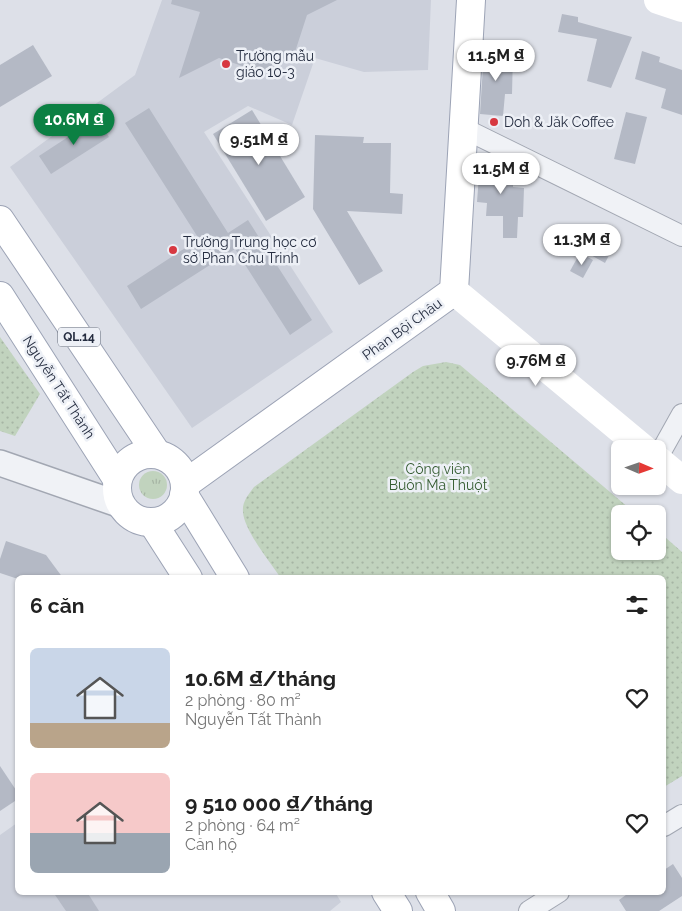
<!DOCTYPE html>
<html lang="vi">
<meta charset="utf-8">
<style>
body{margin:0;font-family:Raleway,sans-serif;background:#f6f6f6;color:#222;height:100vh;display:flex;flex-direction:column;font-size:19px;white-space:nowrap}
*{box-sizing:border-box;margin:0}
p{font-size:16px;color:#767676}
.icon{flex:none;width:28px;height:28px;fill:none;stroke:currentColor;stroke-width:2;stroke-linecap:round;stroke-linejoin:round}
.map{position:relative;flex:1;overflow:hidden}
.side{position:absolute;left:15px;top:575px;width:651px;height:320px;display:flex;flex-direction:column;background:#fff;border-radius:8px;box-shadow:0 1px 4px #0004}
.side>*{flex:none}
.needle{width:32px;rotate:92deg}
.tools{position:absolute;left:611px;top:440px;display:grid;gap:10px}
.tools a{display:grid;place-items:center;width:55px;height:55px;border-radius:8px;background:#fff;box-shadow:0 1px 4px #0004;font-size:25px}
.price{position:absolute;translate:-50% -42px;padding:0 11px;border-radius:18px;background:#fff;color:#222;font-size:16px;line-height:32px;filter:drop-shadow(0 1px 2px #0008)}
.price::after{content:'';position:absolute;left:50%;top:30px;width:15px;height:11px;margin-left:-8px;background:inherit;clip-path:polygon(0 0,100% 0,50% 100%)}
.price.on{background:#0b8043;color:#fff}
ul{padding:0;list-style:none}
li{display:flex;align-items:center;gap:15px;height:125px;padding:0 15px}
li span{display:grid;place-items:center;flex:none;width:140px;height:100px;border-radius:8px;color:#555}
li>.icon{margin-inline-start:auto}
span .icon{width:60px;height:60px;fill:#fffc;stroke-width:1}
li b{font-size:21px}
h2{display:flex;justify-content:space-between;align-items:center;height:60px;padding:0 15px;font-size:21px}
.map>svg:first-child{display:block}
.built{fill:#cbcfda}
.grass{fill:url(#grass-tufts)}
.park{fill:url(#park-dots)}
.building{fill:#b4b9c5}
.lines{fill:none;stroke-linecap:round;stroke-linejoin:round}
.minor-casing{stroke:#a2a7b2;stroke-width:22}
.tertiary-casing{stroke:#a2a7b2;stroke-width:28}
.primary-casing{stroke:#9ca3b5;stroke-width:30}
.minor{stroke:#f0f2f6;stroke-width:20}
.tertiary{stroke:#f0f2f6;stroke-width:25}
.secondary{stroke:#fff;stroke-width:28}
.primary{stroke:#fff;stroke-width:28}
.poi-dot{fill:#d73841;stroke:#edf0f6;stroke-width:2}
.labels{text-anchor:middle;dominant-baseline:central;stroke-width:5;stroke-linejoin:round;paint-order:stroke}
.shield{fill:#edf0f6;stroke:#616877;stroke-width:1}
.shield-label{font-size:12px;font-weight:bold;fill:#252d40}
.poi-label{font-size:14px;fill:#252d40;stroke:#edf0f6;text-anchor:start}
.street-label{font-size:14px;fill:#252d40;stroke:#edf0f6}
.park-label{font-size:14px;fill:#365d32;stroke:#edf0f6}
</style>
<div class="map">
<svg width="682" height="911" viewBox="0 0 682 911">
<defs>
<pattern id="grass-tufts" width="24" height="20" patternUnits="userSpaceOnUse" patternTransform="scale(1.25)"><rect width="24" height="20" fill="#c1d3be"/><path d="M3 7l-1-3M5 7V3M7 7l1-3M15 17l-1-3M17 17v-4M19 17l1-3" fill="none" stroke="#a6b5a4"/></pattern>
<pattern id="park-dots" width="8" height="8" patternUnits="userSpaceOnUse" patternTransform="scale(1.25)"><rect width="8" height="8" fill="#c1d3be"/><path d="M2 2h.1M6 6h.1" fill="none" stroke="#a6b5a4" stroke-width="1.8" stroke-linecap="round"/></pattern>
</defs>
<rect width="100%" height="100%" fill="#dde0e8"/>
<!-- built -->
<g class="built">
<polygon points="162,0 431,0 428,70 364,72 315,58 292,125 248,106 204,132 333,332 192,428 10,167 135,75"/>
<polygon points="17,823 18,892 335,892 341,902 330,911 0,911 0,835"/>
</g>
<!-- grass -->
<circle class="grass" cx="153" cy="485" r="14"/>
<!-- park -->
<g class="park">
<polygon points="0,337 40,394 15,436 0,431"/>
<path d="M446,362L460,365L636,514H620V551H658V531L682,552V776L664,787V578L280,577C270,562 244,530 243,512C242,502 248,495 254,487L413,372L423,366Z"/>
</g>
<!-- building -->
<g class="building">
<polygon points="172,0 337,0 307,15 295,52 260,72 219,58 179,78 200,12 171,4"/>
<polygon points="562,14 578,17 578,22 632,37 611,88 587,81 597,39 558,32"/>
<polygon points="33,45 52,76 0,107 0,65"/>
<polygon points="484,50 513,53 512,94 505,94 503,116 480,114"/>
<polygon points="642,51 660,57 659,62 682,70 682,115 661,108 666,89 635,79"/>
<polygon points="149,108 228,233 248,220 312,320 290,335 235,249 141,309 127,286 199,239 125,123"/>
<polygon points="252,110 305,197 266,221 213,134"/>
<polygon points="626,112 647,117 635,164 614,159"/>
<polygon points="97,118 109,137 51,174 39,156"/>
<polygon points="315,135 364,137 363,143 391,143 390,193 403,194 402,214 347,211 383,271 359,285 313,209"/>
<polygon points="480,162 507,163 513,166 513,187 524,188 523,217 518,217 517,238 503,238 503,216 486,216 487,203 477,202"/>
<polygon points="604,228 619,236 605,263 589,254"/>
<polygon points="580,253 593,260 583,278 570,271"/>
<polygon points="6,541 46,555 63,578 15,578 0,573 0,559"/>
<polygon points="0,766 18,793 18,799 0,811"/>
<polygon points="673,864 682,878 682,896 659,911 626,911 619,900 630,892 664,892 664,870"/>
<polygon points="53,892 87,892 99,911 66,911"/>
</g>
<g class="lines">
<!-- minor casing -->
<g class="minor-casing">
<g id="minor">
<polyline points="465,129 682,236"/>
<polyline points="658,457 682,414"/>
<polyline points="664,826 682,815"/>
<polyline points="529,911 559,892"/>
</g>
</g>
<!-- tertiary casing -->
<g class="tertiary-casing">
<polyline id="tertiary" points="0,463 121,505"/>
</g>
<!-- primary casing -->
<g class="primary-casing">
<g id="primary">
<polyline points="0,220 157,454"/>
<polyline points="0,296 117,479"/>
<circle cx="151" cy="488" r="34"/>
<polyline points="185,484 454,291 471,0"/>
<polyline points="184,495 235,578"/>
<polyline points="152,522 188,578"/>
<polyline points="386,892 398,911"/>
<polyline points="430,892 441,911"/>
</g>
</g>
<!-- minor -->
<use href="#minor" class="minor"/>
<!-- tertiary -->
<use href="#tertiary" class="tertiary"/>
<!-- secondary -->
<g class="secondary">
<polyline points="658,0 682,8"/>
<polyline points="454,291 644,449"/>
<polyline points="658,460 682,480"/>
</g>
<!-- primary -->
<use href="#primary" class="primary"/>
</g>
<!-- markers -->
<g class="poi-dot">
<circle cx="226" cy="64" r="5"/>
<circle cx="494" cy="122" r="5"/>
<circle cx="173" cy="250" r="5"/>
</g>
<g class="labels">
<!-- shield labels -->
<rect class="shield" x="58" y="327.5" width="42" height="19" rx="4"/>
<g class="shield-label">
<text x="79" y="337">QL.14</text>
</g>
<!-- poi labels -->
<g class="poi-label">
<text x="236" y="56">Trường mẫu<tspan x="236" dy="16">giáo 10-3</tspan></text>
<text x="504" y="122">Doh &amp; Jăk Coffee</text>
<text x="183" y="242">Trường Trung học cơ<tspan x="183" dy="16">sở Phan Chu Trinh</tspan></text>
</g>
<!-- street labels -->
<g class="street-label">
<text transform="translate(402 329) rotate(-36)">Phan Bội Châu</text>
<text transform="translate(59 387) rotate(57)">Nguyễn Tất Thành</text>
</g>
<!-- park labels -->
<g class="park-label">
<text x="438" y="469">Công viên<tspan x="438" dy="16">Buôn Ma Thuột</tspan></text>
</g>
</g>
</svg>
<div class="tools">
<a><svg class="needle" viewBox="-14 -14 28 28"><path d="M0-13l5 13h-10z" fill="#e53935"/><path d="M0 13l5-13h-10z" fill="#767676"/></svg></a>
<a><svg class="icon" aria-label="locate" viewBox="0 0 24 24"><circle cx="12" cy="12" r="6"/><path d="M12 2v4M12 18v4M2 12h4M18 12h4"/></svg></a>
</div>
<b class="price" style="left:496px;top:82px">11.5M ₫</b>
<b class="price on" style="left:74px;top:146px">10.6M ₫</b>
<b class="price" style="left:259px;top:166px">9.51M ₫</b>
<b class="price" style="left:501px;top:195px">11.5M ₫</b>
<b class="price" style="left:582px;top:266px">11.3M ₫</b>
<b class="price" style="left:536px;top:387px">9.76M ₫</b>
<section class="side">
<h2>6 căn<svg class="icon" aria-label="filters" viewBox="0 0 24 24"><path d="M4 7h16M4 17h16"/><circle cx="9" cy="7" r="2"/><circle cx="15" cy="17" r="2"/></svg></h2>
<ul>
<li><span style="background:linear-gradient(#c9d6e8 75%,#b9a48a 0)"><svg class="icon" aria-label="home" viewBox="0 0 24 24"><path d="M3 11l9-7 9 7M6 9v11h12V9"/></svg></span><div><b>10.6M ₫/tháng</b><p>2 phòng · 80 m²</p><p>Nguyễn Tất Thành</p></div><svg class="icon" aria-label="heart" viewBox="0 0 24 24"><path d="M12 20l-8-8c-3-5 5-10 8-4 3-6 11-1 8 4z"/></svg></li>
<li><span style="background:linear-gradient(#f6c9c9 60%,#9aa5b1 0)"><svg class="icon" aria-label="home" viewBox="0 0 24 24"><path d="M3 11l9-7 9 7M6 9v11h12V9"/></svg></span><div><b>9 510 000 ₫/tháng</b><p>2 phòng · 64 m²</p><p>Căn hộ</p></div><svg class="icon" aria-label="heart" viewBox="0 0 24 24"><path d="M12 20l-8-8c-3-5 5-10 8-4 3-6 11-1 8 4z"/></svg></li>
</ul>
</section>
</div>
